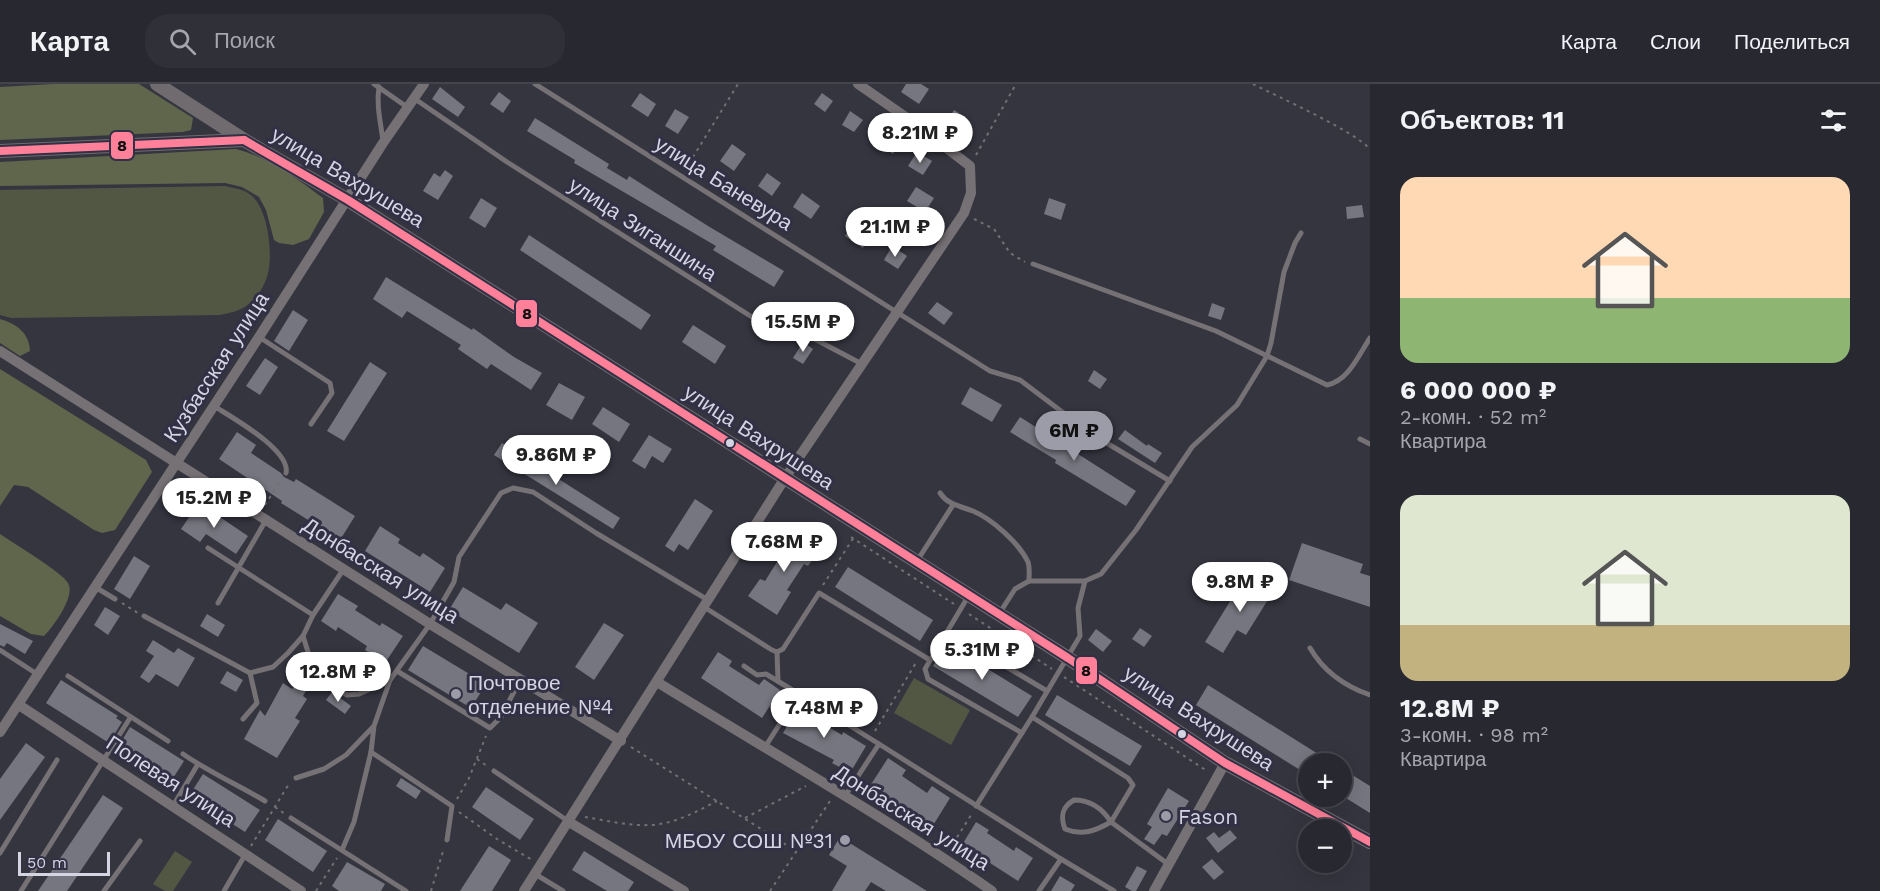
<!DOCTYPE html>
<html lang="ru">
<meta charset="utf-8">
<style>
body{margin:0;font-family:"Work Sans",sans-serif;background:#303038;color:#f1f3f6;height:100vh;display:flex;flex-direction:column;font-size:22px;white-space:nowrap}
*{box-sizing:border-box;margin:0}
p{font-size:20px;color:#a5a6ab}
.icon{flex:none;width:33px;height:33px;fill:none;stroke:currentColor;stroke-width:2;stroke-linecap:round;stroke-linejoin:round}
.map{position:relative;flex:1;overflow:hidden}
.drawer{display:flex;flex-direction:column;background:#282830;width:510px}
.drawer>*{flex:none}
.controls{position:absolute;left:1298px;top:669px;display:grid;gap:12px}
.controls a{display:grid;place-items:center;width:54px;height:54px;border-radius:50%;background:#282830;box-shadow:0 6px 24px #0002,0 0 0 2px #44444c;font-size:30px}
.scale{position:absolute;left:18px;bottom:15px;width:92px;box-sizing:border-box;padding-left:6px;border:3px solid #d4d4e2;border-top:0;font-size:16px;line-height:21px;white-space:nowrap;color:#d4d4e2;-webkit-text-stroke:4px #313045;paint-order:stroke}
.price{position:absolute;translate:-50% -51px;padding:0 14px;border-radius:21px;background:#fff;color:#222;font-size:20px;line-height:39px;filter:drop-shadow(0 2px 3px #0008)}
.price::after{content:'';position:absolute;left:50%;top:36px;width:18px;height:14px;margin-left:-9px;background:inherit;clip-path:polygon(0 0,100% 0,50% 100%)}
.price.active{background:#9c9ca9;color:#111}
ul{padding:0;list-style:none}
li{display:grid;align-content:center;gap:12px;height:318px;padding:0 30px}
li span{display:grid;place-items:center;height:186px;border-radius:18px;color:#555}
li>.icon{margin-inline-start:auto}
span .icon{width:108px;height:108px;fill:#fffc;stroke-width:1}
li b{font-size:26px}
h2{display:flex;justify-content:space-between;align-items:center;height:72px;padding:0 30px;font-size:26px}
header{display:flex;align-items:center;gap:36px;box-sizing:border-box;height:84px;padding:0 30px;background:#282830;border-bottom:2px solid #44444c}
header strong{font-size:28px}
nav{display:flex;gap:33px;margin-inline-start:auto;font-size:21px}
.search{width:420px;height:54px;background:#303038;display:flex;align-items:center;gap:15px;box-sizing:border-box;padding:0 21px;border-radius:24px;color:#a5a6ab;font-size:22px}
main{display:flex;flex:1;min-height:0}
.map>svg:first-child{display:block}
.green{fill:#525744}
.forest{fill:#5f664b}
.building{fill:#767680}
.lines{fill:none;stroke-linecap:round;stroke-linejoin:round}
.path{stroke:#737075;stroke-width:2;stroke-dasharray:3 4.5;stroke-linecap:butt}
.lane{stroke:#767174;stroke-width:5}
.street{stroke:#767174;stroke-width:10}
.secondary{stroke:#706b6f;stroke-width:14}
.bus-1-casing{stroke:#313045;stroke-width:12}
.bus-1{stroke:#ff8098;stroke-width:8}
.bus-dot{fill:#d4d4e2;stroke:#313045;stroke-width:2}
.poi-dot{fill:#9c9ca9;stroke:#313045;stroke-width:2}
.labels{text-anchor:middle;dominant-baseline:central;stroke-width:6;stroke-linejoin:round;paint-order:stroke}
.street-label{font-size:21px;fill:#d4d4e2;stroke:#313045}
.poi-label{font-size:21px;fill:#d4d4e2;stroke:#313045;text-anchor:start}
.line-badge{stroke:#313045;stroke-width:2}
.pale-badge-label{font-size:16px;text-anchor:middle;font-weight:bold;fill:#111}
</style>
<header>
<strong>Карта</strong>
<div class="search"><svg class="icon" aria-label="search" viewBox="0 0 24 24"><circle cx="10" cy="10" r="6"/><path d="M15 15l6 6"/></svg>Поиск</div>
<nav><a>Карта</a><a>Слои</a><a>Поделиться</a></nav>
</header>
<main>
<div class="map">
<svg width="1370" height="807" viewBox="0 0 1370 807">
<rect width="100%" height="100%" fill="#353540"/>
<!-- green -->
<g class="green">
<path d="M225,102C234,104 243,105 251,111C268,125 273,168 268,189C266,199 259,211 252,217C244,226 231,229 219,231L11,234L0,231V106Z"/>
<polygon points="914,594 970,626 951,661 894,629"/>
<polygon points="175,767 192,778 173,807 165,807 153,800"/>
</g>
<!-- forest -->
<g class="forest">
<polygon points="53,0 139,0 193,34 191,46 183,48 0,56 0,3"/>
<path d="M236,65C270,74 296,94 323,114L324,128L309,155L293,161L279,159L274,156L266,126L259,113L242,103L225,99L0,102V78Z"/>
<path d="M0,235C17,240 29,249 30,267L20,272L0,259Z"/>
<polygon points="0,285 146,376 152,388 115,446 102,449 94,446 28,403 14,401 0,422"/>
<path d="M0,450C12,458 63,489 68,499C76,512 53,543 44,552L31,550L0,532Z"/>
</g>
<!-- building -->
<g class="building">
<polygon points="906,0 921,0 929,5 919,20 901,8"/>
<polygon points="440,3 465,23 458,33 432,15"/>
<polygon points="499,8 511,17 503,29 490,20"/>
<polygon points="640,9 656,20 648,33 631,22"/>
<polygon points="822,9 833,17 825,28 814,20"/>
<polygon points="675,25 689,33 678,50 665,42"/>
<polygon points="954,26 965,33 956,48 945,41"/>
<polygon points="850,27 863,36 854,48 842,41"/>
<polygon points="535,34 609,80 607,84 627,96 629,92 708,142 784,187 774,203 713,166 716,162 574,79 575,76 527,47"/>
<polygon points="893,34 909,45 893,70 884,64 892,52 885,47"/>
<polygon points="732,60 746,70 734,87 720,77"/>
<polygon points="917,68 932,77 923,91 908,82"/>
<polygon points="445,86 453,92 438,116 423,107 434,89 440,93"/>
<polygon points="767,89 781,99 772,112 758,102"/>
<polygon points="916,103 934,114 925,128 907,117"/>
<polygon points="802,109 820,122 811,135 793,123"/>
<polygon points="481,114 497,124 485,144 469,134"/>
<polygon points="1049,114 1066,120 1061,136 1044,130"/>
<polygon points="1362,121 1364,133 1347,135 1346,123"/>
<polygon points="853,139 871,150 863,164 845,152"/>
<polygon points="529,151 651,231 641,246 520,166"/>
<polygon points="892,162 907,172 898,185 884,176"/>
<polygon points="386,193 472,246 473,244 514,273 542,289 531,306 491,280 487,285 458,265 461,261 407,227 402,234 373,215"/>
<polygon points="937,218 953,229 944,241 928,229"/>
<polygon points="1212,219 1225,224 1221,236 1208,232"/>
<polygon points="293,226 308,236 289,267 274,257"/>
<polygon points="693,241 726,262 715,280 682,258"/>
<polygon points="803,258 813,265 803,280 793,274"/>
<polygon points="265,274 278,283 260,311 246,302"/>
<polygon points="370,278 387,289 344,357 327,347"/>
<polygon points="1094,286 1107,295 1100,305 1088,297"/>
<polygon points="559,299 585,313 572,336 546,321"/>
<polygon points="970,303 1002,321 992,338 961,320"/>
<polygon points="603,323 630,340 619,358 592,340"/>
<polygon points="1020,333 1136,407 1126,422 1055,379 1056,376 1010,348"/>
<polygon points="1125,346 1147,362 1148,360 1162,369 1155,379 1118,355"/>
<polygon points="237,348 256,361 251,369 281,389 284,393 294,398 296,395 355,432 340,456 281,419 282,417 219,375"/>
<polygon points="649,351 672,365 663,379 652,372 645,385 632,377"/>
<polygon points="502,359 620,434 613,445 494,371"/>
<polygon points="695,415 713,427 688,466 679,460 674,468 665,462"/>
<polygon points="199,419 248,452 236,470 206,450 200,458 181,445"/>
<polygon points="380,442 400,455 398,459 420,473 423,469 445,484 430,508 365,467"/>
<polygon points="791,447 819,466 808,482 804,480 787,506 791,508 777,531 748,512 760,495 765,497 784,467 780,464"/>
<polygon points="1302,459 1363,480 1360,489 1370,492 1370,523 1289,496"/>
<polygon points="134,472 150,482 130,515 114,505"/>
<polygon points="848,483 933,536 920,557 835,503"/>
<polygon points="1251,492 1274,506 1246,551 1237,546 1223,569 1205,558 1240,501"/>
<polygon points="463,503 501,526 506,519 538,539 519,569 449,526"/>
<polygon points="338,510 358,522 355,526 380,542 382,539 403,552 385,579 365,566 367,562 338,543 336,547 321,537"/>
<polygon points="105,523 120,532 108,551 94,541"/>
<polygon points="207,530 225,541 218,553 200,542"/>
<polygon points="604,539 624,551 594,596 575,583"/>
<polygon points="0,540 33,557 25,570 7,559 4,563 0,561"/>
<polygon points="1140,544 1152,552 1144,563 1132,555"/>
<polygon points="1096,545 1112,557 1103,568 1088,556"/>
<polygon points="153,556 174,569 178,564 195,574 178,603 156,590 149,599 140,593 154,572 146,567"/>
<polygon points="947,560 1032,612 1018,633 933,582"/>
<polygon points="423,562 486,600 471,624 408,586"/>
<polygon points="718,568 732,577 729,582 759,601 764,595 780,606 762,634 701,594"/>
<polygon points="227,587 243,596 236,608 220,599"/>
<polygon points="302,588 313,594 303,612 307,615 295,634 300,637 277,674 244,655 260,626 265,632 283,599 292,605"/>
<polygon points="61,596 118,632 116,634 122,638 109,659 46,619"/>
<polygon points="1208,601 1334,680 1308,680 1308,691 1196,621"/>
<polygon points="332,608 351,622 345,630 326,616"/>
<polygon points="1057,611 1142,662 1130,682 1045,631"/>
<polygon points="800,621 822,634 820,638 842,651 843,648 866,662 850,689 832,679 834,676 783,649"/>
<polygon points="130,643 184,677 170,699 117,665"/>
<polygon points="26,659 45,673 0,736 0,695"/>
<polygon points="888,674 906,686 902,692 927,709 932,702 950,714 932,743 870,702"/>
<polygon points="1341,684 1370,702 1370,729 1341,711"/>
<polygon points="203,690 260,726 245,748 189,712"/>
<polygon points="401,694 421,707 416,715 396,702"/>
<polygon points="486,703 534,735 520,756 472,723"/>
<polygon points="1168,704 1189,717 1167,752 1162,750 1154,761 1144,755 1152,743 1147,740"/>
<polygon points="103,711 123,724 67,807 38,807"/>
<polygon points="278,735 327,767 313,788 265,756"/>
<polygon points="976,738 989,746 987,749 1014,767 1016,763 1033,774 1018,797 962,761"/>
<polygon points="1230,746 1237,754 1218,769 1206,754 1214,748 1219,754"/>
<polygon points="840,753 927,807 886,807 871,798 865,807 832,807 847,782 829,771"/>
<polygon points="489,762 511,776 492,807 460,807"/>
<polygon points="584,767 634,798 628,807 607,807 572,786"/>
<polygon points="1212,775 1224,788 1214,796 1202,783"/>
<polygon points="347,778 385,800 381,807 339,807 332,802"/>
<polygon points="1137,782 1147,787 1136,807 1132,807 1125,803"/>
<polygon points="1060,792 1075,801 1071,807 1051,807"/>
</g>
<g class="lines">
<!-- path -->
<g class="path">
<path d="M1253,0C1274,11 1361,50 1370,66"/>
<polyline points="976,71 1016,0"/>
<polyline points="685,86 738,0"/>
<polyline points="974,135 994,145 1010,169 1025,178"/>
<polyline points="265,421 281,396"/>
<polyline points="851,453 954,520"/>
<polyline points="823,501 854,453"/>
<polyline points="122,519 138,529"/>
<polyline points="969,530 1052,585"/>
<polyline points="1064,593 1207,687"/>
<polyline points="875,647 917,577"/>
<polyline points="631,663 796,767"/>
<polyline points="477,675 487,682"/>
<polyline points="457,715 469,694 486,652"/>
<polyline points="275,723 285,730"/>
<polyline points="459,728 497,755 532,776"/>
<path d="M585,733C610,737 639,745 665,739C683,735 700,726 717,717"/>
<polyline points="745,734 806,702"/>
<polyline points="251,762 287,703 291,699"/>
<polyline points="949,766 973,728"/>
<polyline points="316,807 337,774"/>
<polyline points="431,807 444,764"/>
<polyline points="770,807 830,717"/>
</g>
<!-- lane -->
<g class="lane">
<polyline points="374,0 407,23"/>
<polyline points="535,0 990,287 1020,296 1090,349 1170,397"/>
<path d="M379,3C376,22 381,39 383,58"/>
<polyline points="415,15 507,78 782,252 788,254 805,250 862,280"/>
<path d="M1033,180L1216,247L1327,301C1349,296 1358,272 1370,254"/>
<polyline points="259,253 330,299 332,309 311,340"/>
<path d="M214,322C231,333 291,366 286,389"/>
<polyline points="1360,355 1370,360"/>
<path d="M940,409C948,421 960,422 973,427C992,435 1019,459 1028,478C1030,484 1029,491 1029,497"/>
<polyline points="208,464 313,531"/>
<polyline points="917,477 953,421"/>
<polyline points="1085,497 1078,524 1080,552 1032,633 1128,694 1133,701 1111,738 1168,780"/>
<polyline points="95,503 115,515"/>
<polyline points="969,511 925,585 928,595 1022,649"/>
<polyline points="218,519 266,436"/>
<polyline points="704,523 772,566 777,568 783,565 819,509 930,576"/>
<polyline points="999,530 1015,505 1029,497 1085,497 1101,490 1136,446 1192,363 1237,321 1267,272 1271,259 1284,188 1295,159 1301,149"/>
<polyline points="144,532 250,589 273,583 288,569 303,552 313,531 343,486"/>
<polyline points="948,548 1047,607"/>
<polyline points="303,552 313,584 334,603 347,611 359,610 390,596"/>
<path d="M1310,564C1324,588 1344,602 1370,611"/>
<polyline points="0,566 37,590"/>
<polyline points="777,568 778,597"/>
<polyline points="744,582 757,591 766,590 799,610"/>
<polyline points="397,587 490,644 501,633 520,596"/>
<polyline points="68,592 168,657"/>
<polyline points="243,635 257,619 250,589"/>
<polyline points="765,663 799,610 879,660"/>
<polyline points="371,668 452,722 447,756"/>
<path d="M183,670C209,688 238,701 265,717"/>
<polyline points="494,687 568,737"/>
<polyline points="296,694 324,685 346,671 373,643"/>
<polyline points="845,712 879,660 1061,775"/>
<path d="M1074,716C1091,716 1102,724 1111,738C1095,747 1082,752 1065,745C1060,732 1062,723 1074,716Z"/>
<polyline points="173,722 198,680"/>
<polyline points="976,722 1032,633"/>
<polyline points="291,734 406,807"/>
<polyline points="342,766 354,738 371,668 374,642 390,596 430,540 454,498 459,473 501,409 513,404 533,408 596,449 708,516"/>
<polyline points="0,769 57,676"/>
<polyline points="535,790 563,807"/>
<polyline points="21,807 130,634"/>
<polyline points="104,807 140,757"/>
<polyline points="224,807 245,771"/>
<polyline points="1039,807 1061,775 1114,807"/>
</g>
<!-- street -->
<g class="street">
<polyline points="0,267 430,540 621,657"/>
<path d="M657,598C769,667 884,732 992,807"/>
<polyline points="19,621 301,807"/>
<polyline points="0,648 259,253 383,59 424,0"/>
<polyline points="569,738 684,807"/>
<polyline points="524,807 785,394 964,129 971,109 970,82 913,38 858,0"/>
<polyline points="1154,807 1225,679"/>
</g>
<!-- secondary -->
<g class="secondary">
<polyline points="157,0 244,56 348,116 1068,574 1225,679 1370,758"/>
<polyline points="0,67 244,56"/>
</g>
<!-- bus-1 casing -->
<g class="bus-1-casing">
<g id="bus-1">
<polyline points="244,56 348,116 1068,574 1225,679 1370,758"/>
<polyline points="0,67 244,56"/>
</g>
</g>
<!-- bus-1 -->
<use href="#bus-1" class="bus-1"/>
</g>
<!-- markers -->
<g class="bus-dot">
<circle cx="730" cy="359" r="5"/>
<circle cx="1182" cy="650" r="5"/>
</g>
<g class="poi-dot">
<circle cx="456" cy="610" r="6"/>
<circle cx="1166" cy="732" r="6"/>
<circle cx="845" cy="756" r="6"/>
</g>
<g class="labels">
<!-- street labels -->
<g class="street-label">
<text transform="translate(348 93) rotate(31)">улица Вахрушева</text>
<text transform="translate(724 99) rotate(32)">улица Баневура</text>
<text transform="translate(643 145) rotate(33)">улица Зиганшина</text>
<text transform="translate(216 283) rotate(-57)">Кузбасская улица</text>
<text transform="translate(759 353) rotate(33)">улица Вахрушева</text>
<text transform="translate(381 486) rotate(32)">Донбасская улица</text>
<text transform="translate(1199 634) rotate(33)">улица Вахрушева</text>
<text transform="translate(171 697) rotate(33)">Полевая улица</text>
<text transform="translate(912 733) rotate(32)">Донбасская улица</text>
</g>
<!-- poi labels -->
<g class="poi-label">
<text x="468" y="598">Почтовое<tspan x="468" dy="24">отделение №4</tspan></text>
<text x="1178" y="732">Fason</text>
<text x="833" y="756" text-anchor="end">МБОУ СОШ №31</text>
</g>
</g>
<g class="line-badge">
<rect x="110" y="47" width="24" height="29" rx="6" fill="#ff8098"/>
<rect x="515" y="215" width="23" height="29" rx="6" fill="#ff8098"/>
<rect x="1075" y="572" width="23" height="29" rx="6" fill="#ff8098"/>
</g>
<g class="pale-badge-label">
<text x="122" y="67">8</text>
<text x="527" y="235">8</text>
<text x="1086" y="592">8</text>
</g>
</svg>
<div class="controls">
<a>+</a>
<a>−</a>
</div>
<div class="scale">50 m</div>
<b class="price" style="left:920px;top:80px">8.21M ₽</b>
<b class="price" style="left:895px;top:174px">21.1M ₽</b>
<b class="price" style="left:803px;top:269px">15.5M ₽</b>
<b class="price active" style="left:1074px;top:378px">6M ₽</b>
<b class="price" style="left:556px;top:402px">9.86M ₽</b>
<b class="price" style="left:214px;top:445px">15.2M ₽</b>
<b class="price" style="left:784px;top:489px">7.68M ₽</b>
<b class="price" style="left:1240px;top:529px">9.8M ₽</b>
<b class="price" style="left:982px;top:597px">5.31M ₽</b>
<b class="price" style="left:338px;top:619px">12.8M ₽</b>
<b class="price" style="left:824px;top:655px">7.48M ₽</b>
</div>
<section class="drawer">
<h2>Объектов: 11<svg class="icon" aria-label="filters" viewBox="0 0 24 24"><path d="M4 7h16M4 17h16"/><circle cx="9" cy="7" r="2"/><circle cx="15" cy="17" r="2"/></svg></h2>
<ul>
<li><span style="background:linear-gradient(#ffd9b3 65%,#8fb573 0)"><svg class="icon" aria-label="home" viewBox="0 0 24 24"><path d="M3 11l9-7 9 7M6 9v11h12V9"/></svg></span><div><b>6 000 000 ₽</b><p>2-комн. · 52 m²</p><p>Квартира</p></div></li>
<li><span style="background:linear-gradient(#dfe7d0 70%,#c2b280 0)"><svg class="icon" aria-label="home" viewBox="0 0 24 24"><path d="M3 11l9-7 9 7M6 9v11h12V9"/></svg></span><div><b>12.8M ₽</b><p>3-комн. · 98 m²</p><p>Квартира</p></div></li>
</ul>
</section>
</main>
